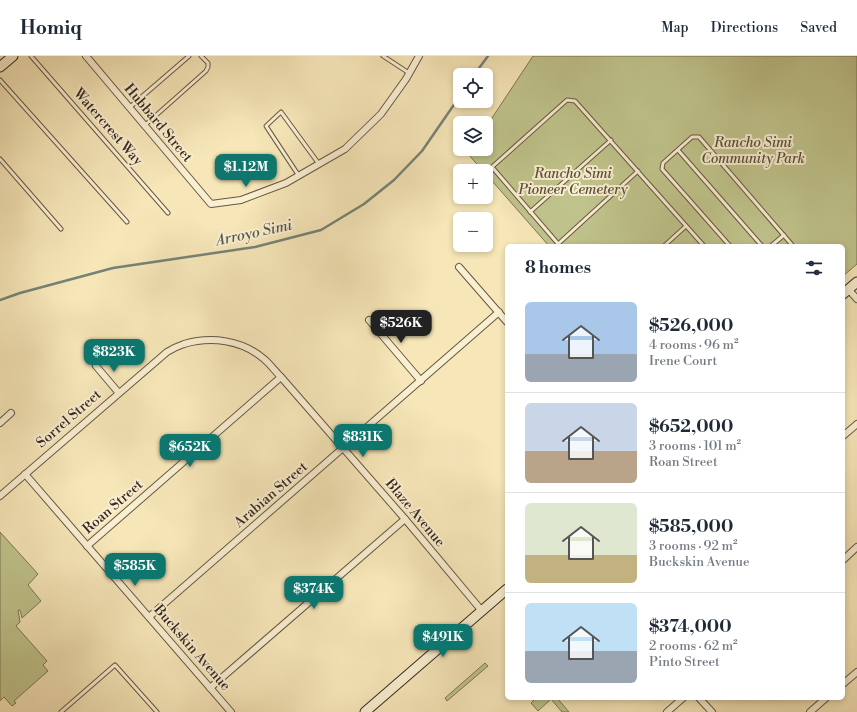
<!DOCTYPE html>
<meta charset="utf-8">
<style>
body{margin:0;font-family:"Libre Bodoni",serif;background:#f6f6f7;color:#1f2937;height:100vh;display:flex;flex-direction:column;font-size:15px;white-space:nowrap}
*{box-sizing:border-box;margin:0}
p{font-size:13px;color:#747a83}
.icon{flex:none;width:22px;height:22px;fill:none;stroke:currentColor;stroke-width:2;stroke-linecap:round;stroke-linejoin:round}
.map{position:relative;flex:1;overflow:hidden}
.details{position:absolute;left:505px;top:188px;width:340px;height:456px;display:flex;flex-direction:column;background:#fff;border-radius:6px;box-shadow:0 2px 6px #0003}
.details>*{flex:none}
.tools{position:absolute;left:453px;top:12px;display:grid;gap:8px}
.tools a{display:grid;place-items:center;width:40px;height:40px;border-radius:6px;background:#fff;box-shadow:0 2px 6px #0003;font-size:20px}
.price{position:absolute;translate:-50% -34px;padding:0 9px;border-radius:8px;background:#0f766e;color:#fff;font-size:13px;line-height:26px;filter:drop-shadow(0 1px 2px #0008)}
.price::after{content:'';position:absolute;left:50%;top:24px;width:12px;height:9px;margin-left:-6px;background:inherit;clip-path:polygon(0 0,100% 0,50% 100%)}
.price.current{background:#222;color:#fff}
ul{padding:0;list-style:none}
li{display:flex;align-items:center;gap:12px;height:100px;padding:0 20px}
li+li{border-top:1px solid #e0e1e3}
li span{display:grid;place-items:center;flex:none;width:112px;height:80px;border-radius:6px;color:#555}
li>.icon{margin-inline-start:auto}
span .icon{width:48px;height:48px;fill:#fffc;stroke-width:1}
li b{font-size:17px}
h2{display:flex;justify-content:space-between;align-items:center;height:48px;padding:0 20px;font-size:17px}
header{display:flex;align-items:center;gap:24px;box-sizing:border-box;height:56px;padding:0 20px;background:#fff;border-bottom:1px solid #e0e1e3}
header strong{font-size:19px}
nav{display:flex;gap:22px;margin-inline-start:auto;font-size:14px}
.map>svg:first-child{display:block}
.green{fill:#c0c48c;stroke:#7c7655}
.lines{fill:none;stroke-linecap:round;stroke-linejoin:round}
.stream{stroke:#758377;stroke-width:2.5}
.lane-casing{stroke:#685844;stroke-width:5}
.street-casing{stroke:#685844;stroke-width:8}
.secondary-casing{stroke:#38281e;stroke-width:11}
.lane{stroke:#f9efd1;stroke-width:3}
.street{stroke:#f9efd1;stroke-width:6}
.secondary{stroke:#f9efd1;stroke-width:9}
.labels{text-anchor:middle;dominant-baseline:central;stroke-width:4;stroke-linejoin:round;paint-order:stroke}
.street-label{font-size:14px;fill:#38281e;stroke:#f9efd1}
.park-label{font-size:14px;font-style:italic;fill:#5a4f3a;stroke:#f9efd1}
.water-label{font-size:15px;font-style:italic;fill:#56554b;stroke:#f9efd1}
</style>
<header>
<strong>Homiq</strong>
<nav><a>Map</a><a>Directions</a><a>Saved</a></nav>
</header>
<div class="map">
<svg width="857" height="656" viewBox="0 0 857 656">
<rect width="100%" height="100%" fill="#f6e6b8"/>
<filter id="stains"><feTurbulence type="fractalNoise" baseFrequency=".005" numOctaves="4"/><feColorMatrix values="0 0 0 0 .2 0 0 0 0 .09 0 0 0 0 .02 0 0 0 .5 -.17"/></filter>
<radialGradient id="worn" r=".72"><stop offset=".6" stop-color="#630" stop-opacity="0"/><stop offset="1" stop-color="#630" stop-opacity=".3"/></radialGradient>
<!-- green -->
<g class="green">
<polygon points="533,0 857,0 857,208 843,220 843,190 549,190 486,118 486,115 483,115 468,98 471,93 486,93 486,71"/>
<polygon points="0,476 38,518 28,529 41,545 22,562 20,554 18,554 20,566 16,570 47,605 43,609 48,615 14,645 16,647 12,650 4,641 0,645"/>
<polygon points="485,607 488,610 447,645 445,642"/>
<polygon points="536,642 557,642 569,656 562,656 551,643 538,655 531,647"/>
</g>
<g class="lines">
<!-- stream -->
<g class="stream">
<polyline points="474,19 488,0"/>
<polyline points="0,244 20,237 113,212 255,191 321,174 364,148 394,124 422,95 460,40"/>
</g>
<!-- lane casing -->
<g class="lane-casing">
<g id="lane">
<polyline points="31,0 168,157"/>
<polyline points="383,0 409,17"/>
<polyline points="0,24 127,166"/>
<polyline points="130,51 189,0"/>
<polyline points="144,70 206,15 208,11 208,7 201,0"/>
<polyline points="678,94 762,190"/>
<polyline points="0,103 61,173"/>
<polyline points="299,120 266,70 281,56 319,108"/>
<polyline points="530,156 611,84"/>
<polyline points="558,188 638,115"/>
<polyline points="560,190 492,111 567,44 575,45 704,190"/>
<polyline points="664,190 686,170"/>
<polyline points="730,190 662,113 663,107 692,81 699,81 793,190"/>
<polyline points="771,190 784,179"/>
<polyline points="61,656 115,609 157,656"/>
</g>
</g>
<!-- street casing -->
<g class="street-casing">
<g id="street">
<polyline points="86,0 211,148 241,144 286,127 345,93 381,58 406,23 419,0"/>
<polyline points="459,211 507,266"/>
<polyline points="849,234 857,243"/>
<polyline points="369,264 421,325"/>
<polyline points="96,310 118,336"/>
<polyline points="0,367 11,357"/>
<polyline points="843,380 857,368"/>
<polyline points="25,418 231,656"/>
<path d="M0,440L167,296C172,293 178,290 184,288C211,280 242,284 264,303C270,308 275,315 281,321L405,463L482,555"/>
<polyline points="87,490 281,321"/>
<polyline points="843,504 857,491"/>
<polyline points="149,561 499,256"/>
<polyline points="843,628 857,616"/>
<polyline points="210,632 405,463"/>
<polyline points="699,642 712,656"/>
<polyline points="667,656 683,642"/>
<polyline points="810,656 826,642"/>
</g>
</g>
<!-- secondary casing -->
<g class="secondary-casing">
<g id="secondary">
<polyline points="0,11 13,0"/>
<polyline points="843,238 857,226"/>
<polyline points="365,656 507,533"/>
</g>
</g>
<!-- lane -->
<use href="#lane" class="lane"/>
<!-- street -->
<use href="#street" class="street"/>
<!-- secondary -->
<use href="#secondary" class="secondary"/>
</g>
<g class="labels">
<!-- street labels -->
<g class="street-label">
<text transform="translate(158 67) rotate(50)">Hubbard Street</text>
<text transform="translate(108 71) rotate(49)">Watercrest Way</text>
<text transform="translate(69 363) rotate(-41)">Sorrel Street</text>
<text transform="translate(271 439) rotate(-41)">Arabian Street</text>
<text transform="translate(113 451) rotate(-41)">Roan Street</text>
<text transform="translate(415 457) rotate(50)">Blaze Avenue</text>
<text transform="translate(192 592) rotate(49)">Buckskin Avenue</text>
</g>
<!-- park labels -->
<g class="park-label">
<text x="753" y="87">Rancho Simi<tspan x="753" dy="16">Community Park</tspan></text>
<text x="573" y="118">Rancho Simi<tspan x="573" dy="16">Pioneer Cemetery</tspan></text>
</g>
<!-- water labels -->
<g class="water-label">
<text transform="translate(254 177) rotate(-12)">Arroyo Simi</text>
</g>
</g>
<rect width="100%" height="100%" filter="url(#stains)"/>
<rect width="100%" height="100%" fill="url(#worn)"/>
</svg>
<div class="tools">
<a><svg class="icon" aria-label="locate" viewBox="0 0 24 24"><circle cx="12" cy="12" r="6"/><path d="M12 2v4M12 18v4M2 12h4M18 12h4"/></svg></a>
<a><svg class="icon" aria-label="layers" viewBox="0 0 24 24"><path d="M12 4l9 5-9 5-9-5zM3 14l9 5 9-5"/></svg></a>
<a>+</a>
<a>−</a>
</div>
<b class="price" style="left:246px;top:132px">$1.12M</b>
<b class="price current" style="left:401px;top:288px">$526K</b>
<b class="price" style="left:114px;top:317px">$823K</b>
<b class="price" style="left:363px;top:402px">$831K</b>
<b class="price" style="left:190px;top:412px">$652K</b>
<b class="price" style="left:135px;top:531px">$585K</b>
<b class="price" style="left:314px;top:554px">$374K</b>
<b class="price" style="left:443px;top:602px">$491K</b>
<section class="details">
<h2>8 homes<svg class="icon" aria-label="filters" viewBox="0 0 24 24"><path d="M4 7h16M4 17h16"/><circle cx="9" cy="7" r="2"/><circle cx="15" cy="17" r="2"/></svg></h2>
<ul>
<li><span style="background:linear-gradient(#a9c7e8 65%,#9aa5b1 0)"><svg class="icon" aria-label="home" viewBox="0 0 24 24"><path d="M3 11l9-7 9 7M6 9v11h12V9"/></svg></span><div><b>$526,000</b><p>4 rooms · 96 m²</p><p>Irene Court</p></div></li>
<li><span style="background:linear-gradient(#c9d6e8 60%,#b9a48a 0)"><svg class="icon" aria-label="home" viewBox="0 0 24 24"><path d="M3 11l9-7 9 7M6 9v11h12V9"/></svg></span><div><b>$652,000</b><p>3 rooms · 101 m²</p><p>Roan Street</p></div></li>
<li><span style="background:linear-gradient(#dfe7d0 65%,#c2b280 0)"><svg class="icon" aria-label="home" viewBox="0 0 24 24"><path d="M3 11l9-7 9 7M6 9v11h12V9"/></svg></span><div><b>$585,000</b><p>3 rooms · 92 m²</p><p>Buckskin Avenue</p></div></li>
<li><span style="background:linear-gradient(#bfe0f5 60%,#9aa5b1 0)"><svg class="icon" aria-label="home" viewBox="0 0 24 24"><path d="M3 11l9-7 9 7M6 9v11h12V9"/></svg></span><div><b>$374,000</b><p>2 rooms · 62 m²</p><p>Pinto Street</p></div></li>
</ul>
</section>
</div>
